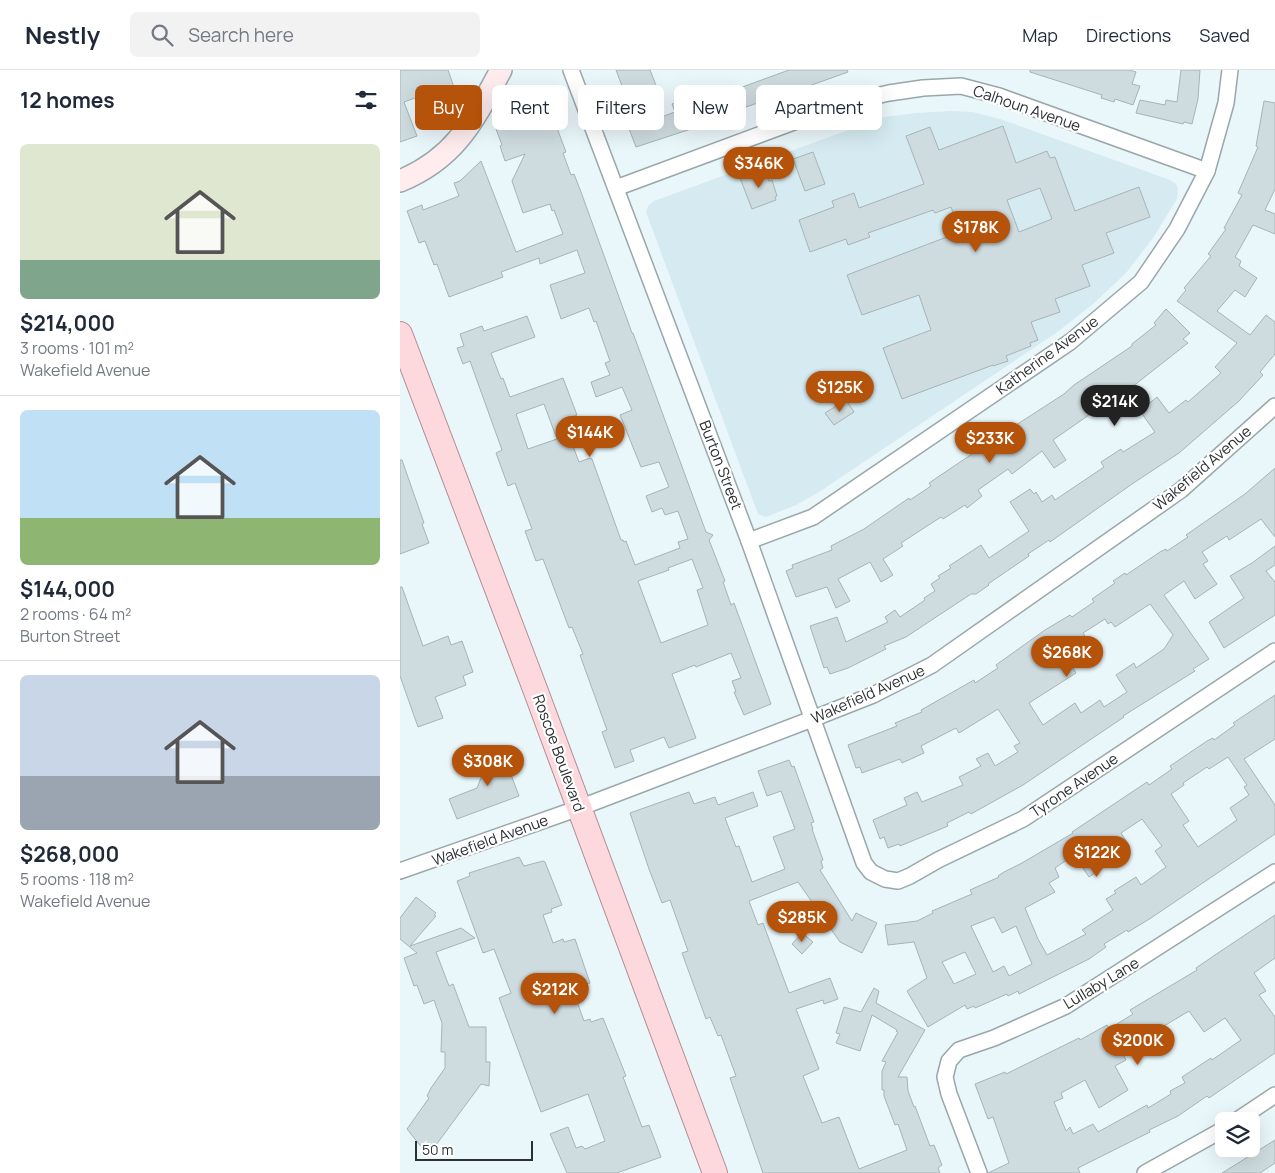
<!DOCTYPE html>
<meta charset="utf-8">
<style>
body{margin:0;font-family:Manrope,sans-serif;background:#f2f2f3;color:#1f2937;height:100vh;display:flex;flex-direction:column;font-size:19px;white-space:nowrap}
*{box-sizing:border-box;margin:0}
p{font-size:16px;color:#747a83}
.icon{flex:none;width:28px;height:28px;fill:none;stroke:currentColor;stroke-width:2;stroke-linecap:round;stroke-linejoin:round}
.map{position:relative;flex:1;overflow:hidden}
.side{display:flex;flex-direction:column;background:#fff;width:400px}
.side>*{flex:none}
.top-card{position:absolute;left:15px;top:15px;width:475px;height:45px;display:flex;gap:10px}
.tools{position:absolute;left:815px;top:1042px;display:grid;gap:10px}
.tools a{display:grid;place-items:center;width:45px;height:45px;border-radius:8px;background:#fff;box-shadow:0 5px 20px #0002;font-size:25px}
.scale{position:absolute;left:15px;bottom:12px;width:118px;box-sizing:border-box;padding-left:5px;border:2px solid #2b3032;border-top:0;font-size:14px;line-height:18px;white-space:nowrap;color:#2b3032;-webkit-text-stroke:4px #fff;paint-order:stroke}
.price{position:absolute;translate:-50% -42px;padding:0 11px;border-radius:18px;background:#b45309;color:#fff;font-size:16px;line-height:32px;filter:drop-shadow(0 1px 2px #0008)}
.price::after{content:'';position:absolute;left:50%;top:30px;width:15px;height:11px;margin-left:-8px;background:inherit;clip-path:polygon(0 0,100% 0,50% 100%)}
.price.on{background:#222;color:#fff}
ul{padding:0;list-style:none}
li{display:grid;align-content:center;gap:10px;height:265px;padding:0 20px}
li+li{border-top:1px solid #e0e1e3}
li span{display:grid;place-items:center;height:155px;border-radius:8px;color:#555}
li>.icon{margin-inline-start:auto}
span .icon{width:90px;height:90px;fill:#fffc;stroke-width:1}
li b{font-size:21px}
h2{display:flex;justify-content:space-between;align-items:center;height:60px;padding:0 20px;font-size:21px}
.chip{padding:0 18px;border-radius:8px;background:#fff;box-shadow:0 5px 20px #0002;font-size:18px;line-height:45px}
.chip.on{background:#b45309;color:#fff}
header{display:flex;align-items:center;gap:30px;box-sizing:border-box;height:70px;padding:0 25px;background:#fff;border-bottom:1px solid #e0e1e3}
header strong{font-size:24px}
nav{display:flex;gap:28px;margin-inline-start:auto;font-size:18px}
.search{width:350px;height:45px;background:#f2f2f3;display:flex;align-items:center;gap:12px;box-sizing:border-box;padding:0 18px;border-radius:8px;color:#747a83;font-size:19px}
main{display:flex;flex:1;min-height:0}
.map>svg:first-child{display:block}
.built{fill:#d5ebf1}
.building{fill:#cedbdf;stroke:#a7b4b7;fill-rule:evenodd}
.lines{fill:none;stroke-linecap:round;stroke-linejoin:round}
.street-casing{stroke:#9aa7aa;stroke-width:18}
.secondary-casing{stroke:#9aa7aa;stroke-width:24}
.primary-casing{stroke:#b38e93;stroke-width:26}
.street{stroke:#fff;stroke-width:15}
.secondary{stroke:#feecee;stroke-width:21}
.primary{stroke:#fdd9dd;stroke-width:24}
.labels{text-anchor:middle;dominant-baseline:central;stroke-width:4.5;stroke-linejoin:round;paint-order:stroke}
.street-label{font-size:15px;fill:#2b3032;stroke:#fff}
</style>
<header>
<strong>Nestly</strong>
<div class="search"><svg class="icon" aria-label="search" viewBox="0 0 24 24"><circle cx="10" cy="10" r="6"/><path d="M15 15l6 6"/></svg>Search here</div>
<nav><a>Map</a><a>Directions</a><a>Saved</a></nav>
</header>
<main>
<section class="side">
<h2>12 homes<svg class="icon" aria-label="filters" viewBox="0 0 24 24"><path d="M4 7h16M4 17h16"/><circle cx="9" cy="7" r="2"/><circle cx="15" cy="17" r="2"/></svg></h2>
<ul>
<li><span style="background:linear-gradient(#dfe7d0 75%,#7fa58c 0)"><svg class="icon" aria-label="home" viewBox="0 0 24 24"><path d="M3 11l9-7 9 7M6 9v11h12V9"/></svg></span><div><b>$214,000</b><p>3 rooms · 101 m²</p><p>Wakefield Avenue</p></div></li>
<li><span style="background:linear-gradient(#bfe0f5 70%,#8fb573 0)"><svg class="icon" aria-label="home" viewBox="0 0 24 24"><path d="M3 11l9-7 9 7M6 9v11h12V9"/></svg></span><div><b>$144,000</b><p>2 rooms · 64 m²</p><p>Burton Street</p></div></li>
<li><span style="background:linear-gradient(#c9d6e8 65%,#9aa5b1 0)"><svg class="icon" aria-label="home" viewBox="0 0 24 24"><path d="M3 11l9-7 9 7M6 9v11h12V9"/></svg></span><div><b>$268,000</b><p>5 rooms · 118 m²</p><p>Wakefield Avenue</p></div></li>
</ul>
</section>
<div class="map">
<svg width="875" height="1103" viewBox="0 0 875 1103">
<rect width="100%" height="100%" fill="#e9f6fa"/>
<!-- built -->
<polygon class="built" points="551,41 572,42 600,49 770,110 776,114 778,118 777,129 753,168 726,203 693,234 656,263 419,422 396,435 366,447 358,444 246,142 248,136 254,131 484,47 517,43"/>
<!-- building -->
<g class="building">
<polygon points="0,0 48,0 57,26 47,29 49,33 37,37 32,22 4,32 17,66 0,72"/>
<polygon points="216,0 250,0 259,23 245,28 253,50 275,42 272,34 291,27 290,23 301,19 303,24 311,20 313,25 325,20 326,23 389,0 447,0 448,2 378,27 378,26 346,37 345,35 323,43 324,46 291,59 236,77 225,48 233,45"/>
<polygon points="630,0 729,0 736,2 732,14 740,16 733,35 715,29 714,32 701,28 702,25 630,2"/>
<polygon points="781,0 800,0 798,29 792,54 784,52 783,54 736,43 740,30 765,35 766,30 777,32"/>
<path d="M140,20L142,27L145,26L166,82L163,83L171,105L174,104L181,122L232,263H233L306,462L313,465L309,470L325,511L323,512L331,535L334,533L371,634L344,645L334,622H336L332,611L341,608L331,583L296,597L295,595L272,604L296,668L269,678L264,667L230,680L234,691L215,698L202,662L207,660L180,585L183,584L172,557L169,558L143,489L136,491L125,461L132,459L115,413L108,416L96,383L102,380L70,291L63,294L57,278L64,276L60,264L82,256L84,261L127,246L135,267L91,283L101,309L103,308L110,327L163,308L177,345L163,350L179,392L190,388L192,389L221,470H223L224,472L226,471L235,495L280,478L278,472L288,469L278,441L265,445L262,438L252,442L246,426L269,417L259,392L241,397L220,345L232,340L222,317L196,327L191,312L210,305L205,293L210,291L196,251L194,252L189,238L161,249L150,215L185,203L177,180L140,194L139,188L101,202L103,207L49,227L37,194L34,195L25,171L19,173L7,141L22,135L23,140L59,126L54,113L60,111L81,91L116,182L163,164L154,140L152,141L150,134L123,143L112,111L125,84L105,91L100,76L102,75L96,59L119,51L111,31ZM144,334L157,369L128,379L116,344ZM292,489L303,518L297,520L308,555L261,573L238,511L269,500L268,498Z"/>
<polygon points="864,31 875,33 875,119 865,140 875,144 875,164 853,155 835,187 841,191 839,196 857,208 845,227 835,220 817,241 850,265 866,245 875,252 875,284 860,302 863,305 839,331 779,383 732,414 650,472 649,470 628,484 629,486 588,514 589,515 576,524 571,524 506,567 484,576 486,579 448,598 430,604 427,597 424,598 410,556 437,547 446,572 488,552 485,547 495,540 500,547 525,530 524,528 535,521 531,514 540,508 538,506 551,498 549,496 581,475 589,488 629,461 610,432 630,419 634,424 636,422 642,432 652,425 655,430 704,397 701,392 721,379 723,382 755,362 740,341 757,327 769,343 786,330 788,332 821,303 815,297 837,273 777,231 786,220 784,218 811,186 808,184 826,159 824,158 842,125 838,123 858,77 856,76"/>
<path d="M603,56L616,93L647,81L650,88L655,87L675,141L739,117L750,147L706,163L714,183L682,195L690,216L655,229L660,242L631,252L638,270L630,273L631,276L606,286L608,291L593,296V295L502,329L483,278L531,260L519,225L462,245L447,205L560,162L551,137L535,143L533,140L468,163L470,167L448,175L446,169L410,182L399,150L434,137L432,131L454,123L459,138L524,114L506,66L530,57L539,80ZM640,118L652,149L619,162L607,130Z"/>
<polygon points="413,82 425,114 405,121 393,89"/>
<polygon points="365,99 369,111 372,110 377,126 375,127 376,130 352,139 340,108"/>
<polygon points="766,239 790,263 783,269 788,273 732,317 736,322 718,334 715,329 710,333 709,331 653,370 666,390 654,398 642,381 612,404 608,399 578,420 582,426 567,438 565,435 543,449 541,447 501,473 503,476 483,489 493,505 481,512 470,492 438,509 450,531 436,538 427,517 396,527 386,501 393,498 392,495 432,480 431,476 464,459 509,428 510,430 531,416 529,413 575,382 576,384 600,368 599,366 664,324 674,315 732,276 732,274 756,255 754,253"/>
<polygon points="446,330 454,342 434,355 425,343"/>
<polygon points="0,390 2,390 24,453 22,454 29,473 0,484"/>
<path d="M875,398V467L861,449L829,470L827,466L802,482L808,491L803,494L817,514L795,529L784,511L764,525L809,589L793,599L795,601L723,646L724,647L623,715L571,744L569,742L547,753L548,756L500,776L499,774L488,778L484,767L480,769L473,750L507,735L504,728L517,722L522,732L563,715L559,707L581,696L576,689L588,683L595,696L618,682L614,676L620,673L598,639L559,663L556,658L521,676L524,683L502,693L500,689L462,703L460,697L456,698L448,675L497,656L495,653L522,642L521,640L574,610L575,613L598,598L596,595L645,560L670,545L672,547L694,532L692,529L715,513L713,511L725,503L726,505L760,482L766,479L767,481L788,467L786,465L845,424ZM750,534L773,565L764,579L736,598L734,593L716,605L727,622L704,637L700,630L681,643L675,633L643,655L629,633L676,603L671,595L692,581L684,569L686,568L683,563L705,549L708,554L711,552L715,557Z"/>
<polygon points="875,476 875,495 866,501 875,512 875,545 824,578 809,552 844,528 830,506 852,493"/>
<polygon points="0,517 2,517 23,576 48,566 51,575 62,571 73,602 63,606 66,615 35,627 43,648 18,657 0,606"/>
<path d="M875,625V669L844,689L875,735V764L751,848L728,862L727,860L704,874L706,877L689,889L619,924L618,921L608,926L607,924L575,938L574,936L567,939L565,935L528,957L507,921L527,908L514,872L488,875L485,855L517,851L533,843L532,841L572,824L570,820L599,807L598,806L604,802L622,793L673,763L672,762L747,712L749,715L772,699L770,696L807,671L813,668L814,670L835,655L833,653ZM828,687L847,715L844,717L849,725L830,738L837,750L798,777L783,755L789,751L771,724L784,715L783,713L807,697L809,699ZM742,749L762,776L755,781L766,797L741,815L736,807L714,821L716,823L706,829L713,840L682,860L686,864L647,885L638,869L625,838L655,822L649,813L659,807L655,798L674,785L689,807L721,786L720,784L730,777L721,763ZM594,847L602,863L616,856L632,894L609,906L604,896L593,902L571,856ZM565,882L576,904L554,914L542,892Z"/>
<polygon points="101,678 119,726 57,749 49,729 77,718 85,698 81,685"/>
<polygon points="389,690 392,697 394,696 414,752 411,753 413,759 412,759 423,790 421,791 423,798 420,800 452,851 456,843 477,853 462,883 440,872 398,812 349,831 358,855 363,853 389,923 430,908 438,929 424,934 423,930 396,939 419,999 403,1006 422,1053 439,1047 459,1099 507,1080 498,1054 495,1055 484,1026 484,1020 482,1020 482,1001 486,992 482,991 498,962 496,961 497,960 472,945 460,981 436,973 440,964 436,963 444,937 461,942 474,918 479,921 476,933 525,960 498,1007 507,1007 508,1021 514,1037 515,1036 530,1076 534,1075 542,1095 538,1098 540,1103 363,1103 330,1008 336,1006 321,965 318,966 310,947 306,949 282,883 288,881 270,830 262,833 249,799 230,743 289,722 294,734 315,727 318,735 353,722 358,736 325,748 336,777 339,776 352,812 385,799 373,767 395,759 381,721 367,726 358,701"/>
<polygon points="119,787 124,796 143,791 145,792 162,835 151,839 152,842 143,845 153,873 163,869 164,872 175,869 190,913 185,915 187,921 175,926 184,951 190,949 191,952 203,948 226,1006 223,1007 242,1057 249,1055 261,1087 217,1103 167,1103 150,1064 168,1057 176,1078 182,1076 185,1079 205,1071 188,1024 141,1042 99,928 111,923 94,879 83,883 57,811 70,806 69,803"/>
<polygon points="16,827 36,843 34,845 36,846 10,876 61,858 75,868 36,882 49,916 53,914 69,957 86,957 86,992 90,992 89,1016 81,1014 36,1075 26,1083 7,1059 29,1028 27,1026 31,1018 45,998 45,982 41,982 42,953 34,930 24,934 17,915 14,916 4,888 17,883 0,869 0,848"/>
<path d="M875,845V888L854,903L866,921L859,925L875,947V983L809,1028L807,1026L778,1046L749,1060L750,1062L678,1098L680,1103H588L609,1093L593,1047L588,1049L575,1014L605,1002L606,1004L679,968L680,970L707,955L709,959L733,944L730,940L797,900L796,898L815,885ZM789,941L804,962L825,948L841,970L812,990L811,988L782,1007L785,1013L770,1021L771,1024L748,1038L747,1035L698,1062L693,1054L673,1064L670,1057L666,1061L654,1032L663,1028L661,1023L685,1010L699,1038L728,1020L715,996L726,990L724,986L751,970L750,968L761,962L759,959Z"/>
<polygon points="402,863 413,872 402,884 392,874"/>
<polygon points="875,1070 875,1093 860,1103 822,1103"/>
</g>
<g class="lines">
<!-- street casing -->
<g class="street-casing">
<g id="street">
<polyline points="171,0 349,471 464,793 471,802 485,809 498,811 510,806 538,790 623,749 875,581"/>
<polyline points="216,118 445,33 489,23 523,18 561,16 599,26 807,101"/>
<polyline points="349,471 413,447 670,272 741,212 777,159 807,101 826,33 830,0"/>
<polyline points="0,801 179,738 412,649 473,625 532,595 781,420 875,336"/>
<polyline points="836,1051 875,1025"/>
<polyline points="579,1103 549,1024 545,1007 549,991 559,980 594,968 666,936 875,802"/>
<polyline points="745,1103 824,1059"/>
</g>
</g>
<!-- secondary casing -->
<g class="secondary-casing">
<path id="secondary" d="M0,111C56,88 74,50 101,0"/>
</g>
<!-- primary casing -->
<g class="primary-casing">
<polyline id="primary" points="0,264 135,619 315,1103"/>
</g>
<!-- street -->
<use href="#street" class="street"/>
<!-- secondary -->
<use href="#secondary" class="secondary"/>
<!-- primary -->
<use href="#primary" class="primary"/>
</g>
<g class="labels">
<!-- street labels -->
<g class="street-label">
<text transform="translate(627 38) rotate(19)">Calhoun Avenue</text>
<text transform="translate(647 285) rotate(-36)">Katherine Avenue</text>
<text transform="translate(321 395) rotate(69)">Burton Street</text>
<text transform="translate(802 398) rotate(-40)">Wakefield Avenue</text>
<text transform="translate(468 624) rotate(-24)">Wakefield Avenue</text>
<text transform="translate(159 683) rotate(70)">Roscoe Boulevard</text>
<text transform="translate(674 715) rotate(-34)">Tyrone Avenue</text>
<text transform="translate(90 770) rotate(-20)">Wakefield Avenue</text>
<text transform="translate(701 913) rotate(-31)">Lullaby Lane</text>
</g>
</g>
</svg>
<div class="tools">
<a><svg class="icon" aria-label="layers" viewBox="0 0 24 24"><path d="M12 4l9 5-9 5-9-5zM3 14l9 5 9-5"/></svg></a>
</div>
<div class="scale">50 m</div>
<b class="price" style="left:359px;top:119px">$346K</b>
<b class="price" style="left:576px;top:183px">$178K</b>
<b class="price" style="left:440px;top:343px">$125K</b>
<b class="price on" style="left:715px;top:357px">$214K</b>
<b class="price" style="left:190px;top:388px">$144K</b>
<b class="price" style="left:590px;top:394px">$233K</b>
<b class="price" style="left:667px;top:608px">$268K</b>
<b class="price" style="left:88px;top:717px">$308K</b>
<b class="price" style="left:697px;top:808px">$122K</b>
<b class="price" style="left:402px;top:873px">$285K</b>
<b class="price" style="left:155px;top:945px">$212K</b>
<b class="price" style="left:738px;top:996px">$200K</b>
<div class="top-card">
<a class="chip on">Buy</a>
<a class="chip">Rent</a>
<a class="chip">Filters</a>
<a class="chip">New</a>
<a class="chip">Apartment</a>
</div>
</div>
</main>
